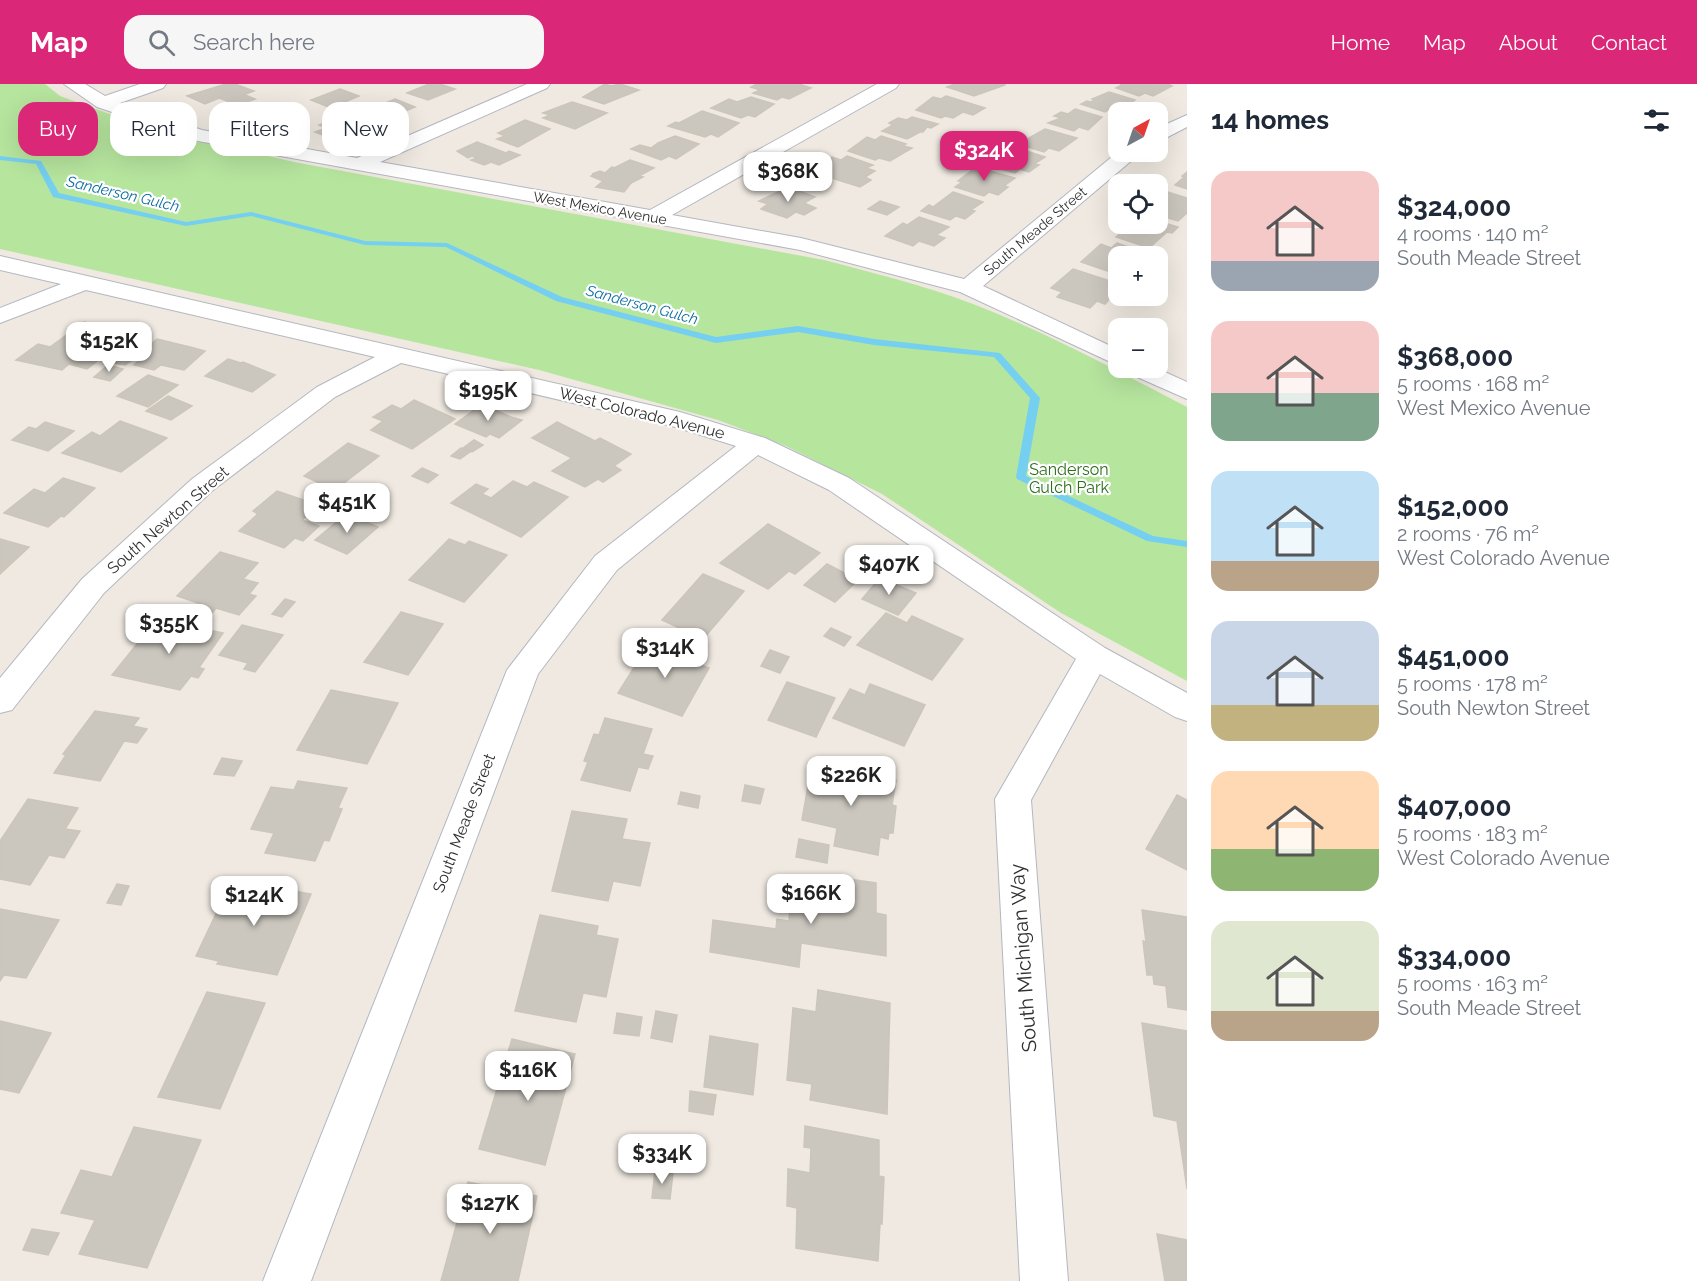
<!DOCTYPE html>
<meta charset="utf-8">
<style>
body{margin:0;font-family:Raleway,sans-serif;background:#f6f6f7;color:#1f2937;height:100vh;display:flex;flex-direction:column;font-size:22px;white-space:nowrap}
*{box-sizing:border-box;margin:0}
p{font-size:20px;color:#747a83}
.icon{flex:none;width:33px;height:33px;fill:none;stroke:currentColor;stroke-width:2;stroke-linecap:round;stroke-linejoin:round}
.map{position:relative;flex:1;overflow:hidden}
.details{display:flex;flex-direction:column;background:#fff;width:510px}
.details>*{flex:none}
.banner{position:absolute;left:18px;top:18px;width:570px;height:54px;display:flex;gap:12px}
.needle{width:39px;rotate:40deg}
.buttons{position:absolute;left:1108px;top:18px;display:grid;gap:12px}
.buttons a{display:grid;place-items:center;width:60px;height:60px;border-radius:12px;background:#fff;box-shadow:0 6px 24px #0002;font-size:30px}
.price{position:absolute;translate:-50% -51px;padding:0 14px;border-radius:12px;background:#fff;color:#222;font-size:20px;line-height:39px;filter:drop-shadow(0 2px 3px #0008)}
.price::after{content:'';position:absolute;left:50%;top:36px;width:18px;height:14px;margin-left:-9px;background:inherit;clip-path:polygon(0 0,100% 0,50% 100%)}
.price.active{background:#db2777;color:#fff}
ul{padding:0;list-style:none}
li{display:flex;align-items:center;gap:18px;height:150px;padding:0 24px}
li span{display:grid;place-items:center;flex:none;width:168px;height:120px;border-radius:18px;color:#555}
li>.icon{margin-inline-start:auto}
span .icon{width:72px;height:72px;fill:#fffc;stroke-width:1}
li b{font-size:26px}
h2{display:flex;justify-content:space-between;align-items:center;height:72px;padding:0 24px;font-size:26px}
.chip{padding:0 21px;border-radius:18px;background:#fff;box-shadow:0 6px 24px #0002;font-size:21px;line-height:54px}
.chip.active{background:#db2777;color:#fff}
header{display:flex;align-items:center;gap:36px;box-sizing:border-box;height:84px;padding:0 30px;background:#db2777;color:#fff}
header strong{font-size:28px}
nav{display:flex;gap:33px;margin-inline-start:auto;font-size:21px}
.search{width:420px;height:54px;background:#f6f6f7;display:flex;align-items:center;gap:15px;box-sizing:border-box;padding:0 21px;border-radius:18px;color:#747a83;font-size:22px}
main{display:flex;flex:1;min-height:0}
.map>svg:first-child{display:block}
.green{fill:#b6e59e}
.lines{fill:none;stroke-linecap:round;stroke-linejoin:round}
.stream{fill:#75cff0;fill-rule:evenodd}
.building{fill:#cbc7bf;stroke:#cbc5ba;stroke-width:1.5}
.minor-casing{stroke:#b4b7c1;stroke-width:2}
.minor{fill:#fff;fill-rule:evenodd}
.labels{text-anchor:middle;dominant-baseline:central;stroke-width:4.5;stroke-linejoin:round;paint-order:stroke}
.far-street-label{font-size:14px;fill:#2e2e2e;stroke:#fff}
.far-water-label{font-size:15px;font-style:italic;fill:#0d6fa3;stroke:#fff}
.street-label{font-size:16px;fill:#2e2e2e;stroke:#fff}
.park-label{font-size:16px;fill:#2c6e1b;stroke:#fff}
.near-street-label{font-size:20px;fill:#2e2e2e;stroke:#fff}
</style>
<header>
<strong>Map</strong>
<div class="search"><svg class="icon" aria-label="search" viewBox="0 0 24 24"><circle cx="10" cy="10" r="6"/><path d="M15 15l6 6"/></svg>Search here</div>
<nav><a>Home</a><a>Map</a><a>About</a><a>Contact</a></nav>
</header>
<main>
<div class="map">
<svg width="1187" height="1197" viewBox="0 0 1187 1197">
<rect width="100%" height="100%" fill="#efe9e1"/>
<!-- green -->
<path class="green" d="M0,0H45L60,12L151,45L294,78L824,176C873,189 924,201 973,220C1046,248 1117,287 1187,323V597L1061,529L882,410L786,362L718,336L539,286L0,165Z"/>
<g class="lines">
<!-- stream -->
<polygon class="stream" points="0,72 41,77 59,109 186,138 251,128 365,157 447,159 562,213 716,253 798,242 874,255 1000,269 1040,314 1026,392 1153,452 1187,457 1187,463 1147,457 1017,395 1016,393 1030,314 994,273 874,261 798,248 716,259 556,217 446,163 365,161 251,132 186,142 53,113 36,80 0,76"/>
</g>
<!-- building -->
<g class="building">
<polygon points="226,0 235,0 254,7 227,17 219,14 205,20 187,12"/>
<polygon points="429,0 440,0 455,5 428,16 407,9"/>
<polygon points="605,0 611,2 620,0 639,6 604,20 583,13"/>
<polygon points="757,0 799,0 811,4 789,15 782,13 777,16 753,9 760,6 751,3"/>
<polygon points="955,0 1004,0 1005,1 974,12 947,3"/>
<polygon points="1120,0 1168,0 1172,2 1153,12 1145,9 1139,12 1116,4 1122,1"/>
<polygon points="340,5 359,12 331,24 311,16"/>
<polygon points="1109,8 1135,16 1119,28 1110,25 1105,28 1081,20 1087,17 1091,18 1094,16 1092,15"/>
<polygon points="245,11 255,15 236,22 227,18"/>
<polygon points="946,12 985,24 973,31 963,28 953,34 945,32 941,34 916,26 933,13 941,15"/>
<polygon points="751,13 774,20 755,33 748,31 741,34 711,24 729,15 737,18"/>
<polygon points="395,15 415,23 382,37 361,29"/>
<polygon points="572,18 607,29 575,45 543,34 550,31 543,29"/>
<polygon points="1075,25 1102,33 1088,46 1079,43 1074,47 1048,39 1061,34 1054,32 1061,28 1068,30"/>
<polygon points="702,27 739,39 718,53 711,50 705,53 668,42 676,38 679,39"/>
<polygon points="270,31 285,37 265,45 250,39"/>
<polygon points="912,33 938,40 931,44 927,43 923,48 920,48 907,55 882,47 893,41 889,39 898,34 907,36"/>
<polygon points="337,34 344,36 350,34 368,40 335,56 315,48 326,44 319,41"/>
<polygon points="525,36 550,45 518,63 497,55 505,52 498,49"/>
<polygon points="1045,45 1077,54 1059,67 1049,64 1044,68 1018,60"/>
<polygon points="675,52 699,60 676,75 669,72 661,76 631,65 640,61 651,64 658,59"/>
<polygon points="881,52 906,60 903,62 912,64 890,77 879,74 875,76 848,67 867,53 875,56"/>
<polygon points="477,58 506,69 509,67 520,71 499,81 491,78 484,81 471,76 477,74 472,72 468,74 457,67"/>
<polygon points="1017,64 1045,73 1034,80 1039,81 1029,88 1020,85 1015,89 987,81 994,76 999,77 1002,75 999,74"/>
<polygon points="847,72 873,81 866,84 875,87 865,93 871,96 860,103 812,88 832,73 841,76"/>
<polygon points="630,76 654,84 639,92 643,93 631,99 624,108 596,103 603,97 591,92 594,90 592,90 600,87 605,89 612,83 614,84"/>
<polygon points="975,84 986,86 1015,94 1004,102 1008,103 998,111 989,108 984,112 955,103 962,98 958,97"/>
<polygon points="1187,88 1187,105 1175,101 1184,93 1182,92"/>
<polygon points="788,103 815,113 804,119 816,124 804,131 796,128 787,134 761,125 768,120 759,117"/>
<polygon points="1158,105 1187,114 1187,129 1178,137 1158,131"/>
<polygon points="953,108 983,118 971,126 975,127 965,135 956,132 950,136 921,127 929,121 933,123"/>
<polygon points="880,117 899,123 887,131 868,125"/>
<polygon points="919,133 949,143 936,151 945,154 934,162 919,157 913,162 885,152 903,139 907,141"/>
<polygon points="1158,137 1178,143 1172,149 1167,148 1149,164 1116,153 1126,144 1121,143 1125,140 1158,140"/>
<polygon points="1117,159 1149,170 1146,172 1119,172 1119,191 1081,178 1101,160 1111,164"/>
<polygon points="1073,185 1113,198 1119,198 1119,204 1105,220 1097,217 1090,224 1057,213 1062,208 1051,204"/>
<polygon points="84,238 141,254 121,269 110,267 87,285 69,280 62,286 16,276 38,260 50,263"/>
<polygon points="157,255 194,264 205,267 184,286 161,281 154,286 134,281 140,276 134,274"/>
<polygon points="120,273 132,276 125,281 113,279"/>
<polygon points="228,275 241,279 243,278 275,291 252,308 205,292"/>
<polygon points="108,281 123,285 110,297 94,293"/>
<polygon points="148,291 178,301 148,323 117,312"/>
<polygon points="168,312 192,322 171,336 146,327"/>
<polygon points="414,316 455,335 412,365 371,346 383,337 373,333 392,321 401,325"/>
<polygon points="482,320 511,333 522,336 499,354 490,350 486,353 455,340"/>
<polygon points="120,337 167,354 121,388 62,369 92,348 100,352"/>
<polygon points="45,338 74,347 48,367 12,356 29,343 36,345"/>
<polygon points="557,338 595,357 600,354 631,370 614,382 621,386 603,398 598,395 585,403 552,387 572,374 532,354"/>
<polygon points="474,356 483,361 472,368 463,364"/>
<polygon points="348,359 379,372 335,406 304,392"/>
<polygon points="461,364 470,368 460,375 451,372"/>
<polygon points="422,384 438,391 428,399 412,392"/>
<polygon points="63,394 95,404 64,433 61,432 48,443 4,429 34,405 45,409"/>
<polygon points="513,397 527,403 534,398 568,413 521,453 451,419 476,400 488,405 482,410 491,414"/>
<polygon points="277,407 318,421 302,436 319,442 303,457 295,454 284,464 239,447 258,430 253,427"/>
<polygon points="346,430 378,443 347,470 315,456"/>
<polygon points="768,440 820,469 795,490 789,487 768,505 720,479"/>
<polygon points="0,455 29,463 0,490"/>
<polygon points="449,455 465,461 469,457 507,471 464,518 409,496"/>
<polygon points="220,468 258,479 243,495 258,499 249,510 256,512 239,531 216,524 213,528 198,523 201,520 177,512"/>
<polygon points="827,480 858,496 835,518 804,501"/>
<polygon points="703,490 744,507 703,555 662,536"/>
<polygon points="880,494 916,509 898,531 862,515"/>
<polygon points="285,515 295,518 282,533 272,530"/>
<polygon points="401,528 443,540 408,591 364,578"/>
<polygon points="886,529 907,539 912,532 963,555 932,596 857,561"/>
<polygon points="157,535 223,549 200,582 197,583 204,585 198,594 191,592 180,606 112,591"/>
<polygon points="242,541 283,551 255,588 244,585 248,579 219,571"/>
<polygon points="831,544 851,553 844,562 824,552"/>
<polygon points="650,558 696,573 692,578 709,584 682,632 618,609"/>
<polygon points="770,566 789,573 780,589 761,582"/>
<polygon points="787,598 835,614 816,653 768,636"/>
<polygon points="870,600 925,621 904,662 833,634 850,605 865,611"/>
<polygon points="331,606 398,619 367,680 297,666"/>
<polygon points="95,627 139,634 133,642 147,645 137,659 124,657 100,697 54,689 66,671 63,670"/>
<polygon points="605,634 652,645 643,670 653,672 648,685 638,683 630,707 581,696 588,678 584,677 594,650 599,651"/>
<polygon points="222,674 242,677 234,692 214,690"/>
<polygon points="812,679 896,696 892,721 896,722 893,749 889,749 888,755 880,753 878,771 834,762 837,744 802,736"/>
<polygon points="298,697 347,704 338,724 342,725 329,757 324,756 315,777 265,769 274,749 251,745 271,703 294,706"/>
<polygon points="745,701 764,705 760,720 742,717"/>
<polygon points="681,708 700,712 698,724 678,720"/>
<polygon points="1177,711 1187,716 1187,786 1146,765"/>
<polygon points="28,715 78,724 65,745 80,747 64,774 49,771 30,801 0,795 0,757"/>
<polygon points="572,727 627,735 622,755 650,759 640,802 613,797 608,817 552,807"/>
<polygon points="799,755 829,761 827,779 796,773"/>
<polygon points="820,791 876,799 876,829 886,831 886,872 801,859 799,883 710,868 713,836 776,845 777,835 789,837 791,806 820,810"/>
<polygon points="232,796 311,810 277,891 217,880 219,877 196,872"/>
<polygon points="117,800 129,802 121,821 107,819"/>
<polygon points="0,825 59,836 26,894 4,891 0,897"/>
<polygon points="1142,826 1187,833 1187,926 1168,923 1166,902 1154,900 1153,891 1147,891 1143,857 1146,858"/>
<polygon points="540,831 598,842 596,851 618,855 606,913 583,909 576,938 515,927"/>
<polygon points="818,906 890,919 887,1030 810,1016 812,1000 787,996 793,924 816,928"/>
<polygon points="207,908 265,919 220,1025 158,1013"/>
<polygon points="656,927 677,931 672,958 651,954"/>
<polygon points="617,929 642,933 639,952 614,949"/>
<polygon points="0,937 51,949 19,1009 0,1005"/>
<polygon points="1142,939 1187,947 1187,1105 1177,1037 1154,1032"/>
<polygon points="710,952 758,960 753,1011 704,1003"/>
<polygon points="512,955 575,970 545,1081 479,1065"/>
<polygon points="690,1007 716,1011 713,1031 689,1027"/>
<polygon points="805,1042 879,1056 879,1092 884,1093 882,1140 880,1139 878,1177 796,1164 797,1124 787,1122 788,1085 810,1089 811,1064 804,1063"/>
<polygon points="134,1043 201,1056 147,1184 79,1170 95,1136 61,1129 81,1086 112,1093"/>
<polygon points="655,1086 673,1089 670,1115 652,1114"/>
<polygon points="468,1098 537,1112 518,1197 441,1197"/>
<polygon points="32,1145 59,1149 48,1171 23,1166"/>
<polygon points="1157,1150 1187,1156 1187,1197 1165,1197"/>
</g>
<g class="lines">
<!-- minor casing -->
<g class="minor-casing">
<g id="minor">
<polygon points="64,0 85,0 105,12 140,0 166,0 163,4 120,19 202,46 357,74 527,0 550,0 547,4 380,78 650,126 877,0 899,0 896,4 672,131 801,154 964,195 1119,67 1139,68 1137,72 983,202 1119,266 1119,282 960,208 800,166 198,57 97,23"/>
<polygon points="1187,31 1187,43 1158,58 1158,44"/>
<polygon points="0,172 680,328 765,354 849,394 1105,564 1187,609 1187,637 1175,633 1100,590 1031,716 1068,1197 1020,1197 995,715 1076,575 829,406 758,371 617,486 538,590 311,1197 263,1197 507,586 595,472 736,362 672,342 401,279 335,313 212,407 104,509 12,626 0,629 0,594 82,495 192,395 317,303 375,273 86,206 0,239 0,224 61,200 0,186"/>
<polygon points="1125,284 1156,284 1187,298 1187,315 1128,289"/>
</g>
</g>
<!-- minor -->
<use href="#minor" class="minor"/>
</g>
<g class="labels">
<!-- far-street labels -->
<g class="far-street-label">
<text transform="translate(600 124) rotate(10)">West Mexico Avenue</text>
<text transform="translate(1035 147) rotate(-40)">South Meade Street</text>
</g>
<!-- far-water labels -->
<g class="far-water-label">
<text transform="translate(123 110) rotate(13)">Sanderson Gulch</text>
<text transform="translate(642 221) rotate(15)">Sanderson Gulch</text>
</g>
<!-- street labels -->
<g class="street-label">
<text transform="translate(642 329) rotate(14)">West Colorado Avenue</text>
<text transform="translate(168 436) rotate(-41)">South Newton Street</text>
<text transform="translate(464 739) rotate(-69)">South Meade Street</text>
</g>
<!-- park labels -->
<g class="park-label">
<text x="1069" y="385">Sanderson<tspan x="1069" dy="18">Gulch Park</tspan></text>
</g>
<!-- near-street labels -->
<g class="near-street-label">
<text transform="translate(1023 874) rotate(-94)">South Michigan Way</text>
</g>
</g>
</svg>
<div class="buttons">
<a><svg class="needle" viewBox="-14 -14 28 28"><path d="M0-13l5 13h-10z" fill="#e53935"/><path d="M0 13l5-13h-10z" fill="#747a83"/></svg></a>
<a><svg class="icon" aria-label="locate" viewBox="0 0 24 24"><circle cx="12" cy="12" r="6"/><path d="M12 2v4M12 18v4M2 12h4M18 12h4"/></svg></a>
<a>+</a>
<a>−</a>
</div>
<b class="price active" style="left:984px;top:98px">$324K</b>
<b class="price" style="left:788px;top:119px">$368K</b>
<b class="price" style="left:109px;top:289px">$152K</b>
<b class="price" style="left:488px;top:338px">$195K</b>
<b class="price" style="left:347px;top:450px">$451K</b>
<b class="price" style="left:889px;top:512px">$407K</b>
<b class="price" style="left:169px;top:571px">$355K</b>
<b class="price" style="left:665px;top:595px">$314K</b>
<b class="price" style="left:851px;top:723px">$226K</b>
<b class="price" style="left:811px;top:841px">$166K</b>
<b class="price" style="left:254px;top:843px">$124K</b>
<b class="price" style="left:528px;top:1018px">$116K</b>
<b class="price" style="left:662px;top:1101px">$334K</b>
<b class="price" style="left:490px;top:1151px">$127K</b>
<div class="banner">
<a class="chip active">Buy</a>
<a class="chip">Rent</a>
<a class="chip">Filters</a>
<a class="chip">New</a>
</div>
</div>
<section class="details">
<h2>14 homes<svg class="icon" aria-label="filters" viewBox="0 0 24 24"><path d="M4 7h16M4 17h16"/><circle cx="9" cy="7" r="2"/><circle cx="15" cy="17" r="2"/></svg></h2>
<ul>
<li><span style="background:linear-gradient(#f6c9c9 75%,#9aa5b1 0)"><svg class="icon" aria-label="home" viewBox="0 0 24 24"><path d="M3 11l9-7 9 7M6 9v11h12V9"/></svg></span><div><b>$324,000</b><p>4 rooms · 140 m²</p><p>South Meade Street</p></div></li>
<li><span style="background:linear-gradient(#f6c9c9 60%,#7fa58c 0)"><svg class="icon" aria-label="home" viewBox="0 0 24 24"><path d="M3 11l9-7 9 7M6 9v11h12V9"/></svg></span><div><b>$368,000</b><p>5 rooms · 168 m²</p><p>West Mexico Avenue</p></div></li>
<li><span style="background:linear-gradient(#bfe0f5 75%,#b9a48a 0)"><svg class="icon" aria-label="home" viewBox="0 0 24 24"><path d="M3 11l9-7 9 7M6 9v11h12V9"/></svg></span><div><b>$152,000</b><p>2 rooms · 76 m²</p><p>West Colorado Avenue</p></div></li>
<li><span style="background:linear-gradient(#c9d6e8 70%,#c2b280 0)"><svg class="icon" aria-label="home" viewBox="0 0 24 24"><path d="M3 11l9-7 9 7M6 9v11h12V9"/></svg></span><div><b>$451,000</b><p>5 rooms · 178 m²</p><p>South Newton Street</p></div></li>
<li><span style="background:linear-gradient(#ffd9b3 65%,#8fb573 0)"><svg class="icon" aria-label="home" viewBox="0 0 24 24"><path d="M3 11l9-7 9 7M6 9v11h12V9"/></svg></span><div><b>$407,000</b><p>5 rooms · 183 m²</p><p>West Colorado Avenue</p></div></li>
<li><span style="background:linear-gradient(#dfe7d0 75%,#b9a48a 0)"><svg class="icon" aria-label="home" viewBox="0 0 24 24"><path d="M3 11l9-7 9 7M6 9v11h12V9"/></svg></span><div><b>$334,000</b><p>5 rooms · 163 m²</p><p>South Meade Street</p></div></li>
</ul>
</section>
</main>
